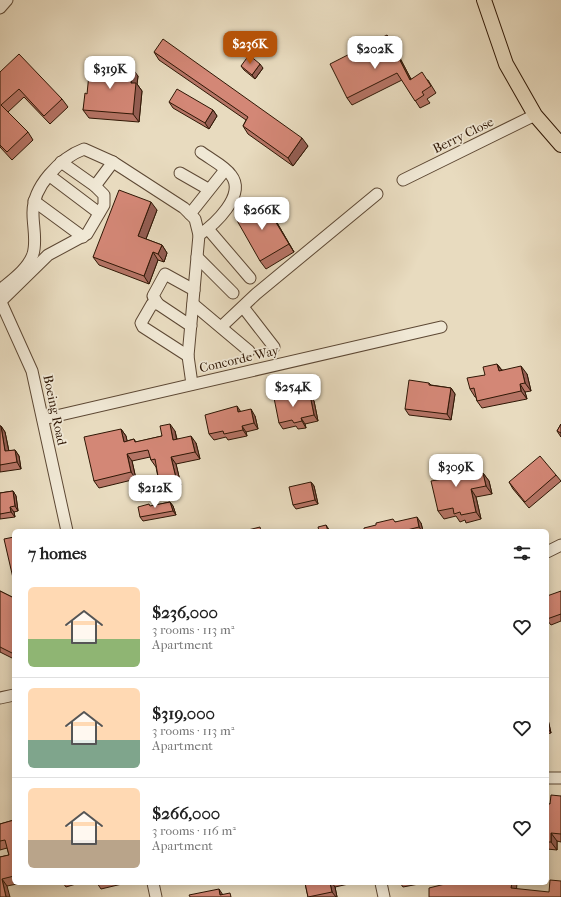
<!DOCTYPE html>
<meta charset="utf-8">
<style>
body{margin:0;font-family:"IM FELL French Canon",serif;background:#f6f6f6;color:#222;height:100vh;display:flex;flex-direction:column;font-size:15px;white-space:nowrap}
*{box-sizing:border-box;margin:0}
p{font-size:13px;color:#767676}
.icon{flex:none;width:22px;height:22px;fill:none;stroke:currentColor;stroke-width:2;stroke-linecap:round;stroke-linejoin:round}
.map{position:relative;flex:1;overflow:hidden}
.side{position:absolute;left:12px;top:529px;width:537px;height:356px;display:flex;flex-direction:column;background:#fff;border-radius:6px;box-shadow:0 2px 10px #0003}
.side>*{flex:none}
.price{position:absolute;translate:-50% -34px;padding:0 9px;border-radius:8px;background:#fff;color:#222;font-size:13px;line-height:26px;filter:drop-shadow(0 1px 2px #0008)}
.price::after{content:'';position:absolute;left:50%;top:24px;width:12px;height:9px;margin-left:-6px;background:inherit;clip-path:polygon(0 0,100% 0,50% 100%)}
.price.on{background:#b45309;color:#fff}
ul{padding:0;list-style:none}
li{display:flex;align-items:center;gap:12px;height:100px;padding:0 16px}
li+li{border-top:1px solid #e0e0e0}
li span{display:grid;place-items:center;flex:none;width:112px;height:80px;border-radius:6px;color:#555}
li>.icon{margin-inline-start:auto}
span .icon{width:48px;height:48px;fill:#fffc;stroke-width:1}
li b{font-size:17px}
h2{display:flex;justify-content:space-between;align-items:center;height:48px;padding:0 16px;font-size:17px}
.map>svg:first-child{display:block}
.lines{fill:none;stroke-linecap:round;stroke-linejoin:round}
.minor-casing{stroke:#5d4834;stroke-width:13}
.major-casing{stroke:#2f1705;stroke-width:16}
.minor{stroke:#f0e8d5;stroke-width:11}
.major{stroke:#e8dbbf;stroke-width:14}
.wall{fill:#b57465;stroke:#2f1705}
.shaded-wall{fill:#945e53;stroke:#2f1705}
.building{fill:#d38776;stroke:#2f1705}
.labels{text-anchor:middle;dominant-baseline:central;stroke-width:3.5;stroke-linejoin:round;paint-order:stroke}
.street-label{font-size:13px;fill:#2f1705;stroke:#f0e8d5}
</style>
<div class="map">
<svg width="561" height="897" viewBox="0 0 561 897">
<rect width="100%" height="100%" fill="#e8dbbf"/>
<filter id="stains"><feTurbulence type="fractalNoise" baseFrequency=".005" numOctaves="4"/><feColorMatrix values="0 0 0 0 .2 0 0 0 0 .09 0 0 0 0 .02 0 0 0 .5 -.17"/></filter>
<radialGradient id="worn" r=".72"><stop offset=".6" stop-color="#630" stop-opacity="0"/><stop offset="1" stop-color="#630" stop-opacity=".3"/></radialGradient>
<g class="lines">
<!-- minor casing -->
<g class="minor-casing">
<g id="minor">
<polyline points="0,8 7,0"/>
<polyline points="180,173 208,189"/>
<polyline points="50,176 99,213"/>
<polyline points="403,180 535,115"/>
<polyline points="95,186 113,162"/>
<polyline points="34,201 83,237"/>
<polyline points="190,214 225,170"/>
<polyline points="208,229 250,278"/>
<path d="M199,235C214,225 247,195 231,175C225,166 210,159 201,152"/>
<polyline points="197,257 233,293"/>
<path d="M0,290C12,280 28,269 33,254C37,241 33,227 33,214C32,187 60,158 84,149L113,162L184,208L195,219L199,235L188,356"/>
<polyline points="0,300 32,371 67,531"/>
<polyline points="1,301 48,255 87,234 104,205 104,195 95,186 61,162"/>
<polyline points="158,304 153,296 165,274 194,290"/>
<polyline points="193,304 249,351"/>
<polyline points="243,307 274,347"/>
<polyline points="191,326 158,304 152,304 141,323 143,327 188,356 192,384"/>
<polyline points="221,327 256,294 377,194"/>
<polyline points="43,419 441,327"/>
<polyline points="547,552 561,545"/>
<polyline points="0,698 14,695"/>
<polyline points="547,778 561,778"/>
<polyline points="153,883 156,897"/>
<polyline points="381,883 384,897"/>
</g>
</g>
<!-- major casing -->
<g class="major-casing">
<polyline id="major" points="484,0 506,64 535,115 561,145"/>
</g>
<!-- minor -->
<use href="#minor" class="minor"/>
<!-- major -->
<use href="#major" class="major"/>
</g>
<!-- wall -->
<g class="wall">
<polygon points="392,43 411,79 428,80 436,93 427,99 430,103 420,108 402,80 352,105 347,98"/>
<polygon points="154,52 308,146 293,166 248,134 243,126 246,120 159,60"/>
<polygon points="241,66 263,68 255,79 244,70"/>
<polygon points="0,72 62,99 68,107 50,124 24,97 8,112 28,132 33,140 12,160 0,147"/>
<polygon points="138,76 137,84 142,91 139,122 89,118 83,110 87,94"/>
<polygon points="169,102 213,110 217,116 209,129 173,108"/>
<polygon points="269,209 294,252 266,269 260,261"/>
<polygon points="157,210 146,239 162,245 167,253 164,262 158,260 149,284 99,265 93,257"/>
<polygon points="497,364 502,370 527,374 531,391 525,392 527,399 482,408 477,401 476,397 475,397 470,389"/>
<polygon points="429,383 431,385 451,388 455,394 451,420 409,415 405,409"/>
<polygon points="288,395 291,399 314,401 318,421 305,424 306,428 298,429 296,426 283,429 279,423"/>
<polygon points="240,412 255,416 258,429 246,432 247,436 228,440 226,437 214,440 209,434"/>
<polygon points="561,424 561,437 557,431"/>
<polygon points="0,426 1,426 5,432 9,451 15,450 19,456 21,469 0,472"/>
<polygon points="121,429 126,436 127,441 134,439 136,442 162,436 175,431 177,439 196,443 200,459 176,464 181,485 164,489 159,482 156,467 151,460 150,457 132,461 136,479 99,488 94,481"/>
<polygon points="467,465 469,476 483,473 489,481 492,494 476,497 481,519 466,523 465,520 460,522 456,516 444,519 438,511 443,479"/>
<polygon points="556,475 561,481 529,508 513,489 509,482"/>
<polygon points="311,482 314,486 318,504 296,509 293,505"/>
<polygon points="13,491 16,496 18,511 14,512 15,517 0,519 0,493"/>
<polygon points="170,502 173,506 176,515 143,521 140,517 151,506"/>
<polygon points="395,522 421,523 423,531 364,531"/>
<polygon points="0,591 14,598 14,659 0,652"/>
<polygon points="561,591 561,621 551,625 547,620"/>
<polygon points="547,715 551,733 547,734"/>
<polygon points="561,796 561,842 557,841 557,850 547,849 547,804 550,804"/>
<polygon points="14,820 14,883 22,883 7,886 0,897 0,857 9,855 7,848 0,850 0,824"/>
<polygon points="63,883 76,883 76,884 66,887"/>
<polygon points="97,883 122,883 122,884 101,889"/>
<polygon points="305,883 353,883 335,887 337,897 308,897"/>
<polygon points="400,883 424,883 403,887"/>
</g>
<!-- shaded-wall -->
<g class="shaded-wall">
<polygon points="387,35 392,43 415,87 410,80"/>
<polygon points="260,64 263,68 255,79 252,75"/>
<polygon points="132,68 138,76 137,84 142,91 139,122 133,114 131,83"/>
<polygon points="213,110 217,116 209,129 205,123"/>
<polygon points="302,138 308,146 293,166 288,158"/>
<polygon points="263,201 269,209 294,252 289,244"/>
<polygon points="151,202 157,210 144,244 138,236"/>
<polygon points="162,245 167,253 164,262 158,254"/>
<polygon points="153,252 158,260 149,284 144,276"/>
<polygon points="497,364 503,372 499,371"/>
<polygon points="521,366 527,374 531,391 525,383"/>
<polygon points="520,384 525,392 527,399 521,391"/>
<polygon points="451,388 455,394 451,420 447,414"/>
<polygon points="310,395 314,401 318,421 314,415"/>
<polygon points="237,406 241,412 238,412"/>
<polygon points="251,409 255,416 258,429 254,423"/>
<polygon points="301,418 305,424 306,428 302,421"/>
<polygon points="170,424 175,431 178,447 173,440"/>
<polygon points="1,426 5,432 10,457 5,451"/>
<polygon points="242,426 246,432 247,436 243,430"/>
<polygon points="121,429 126,436 129,449 124,442"/>
<polygon points="191,436 196,443 200,459 195,452"/>
<polygon points="15,450 19,456 21,469 17,462"/>
<polygon points="127,454 132,461 136,479 131,472"/>
<polygon points="171,457 176,464 181,485 176,478"/>
<polygon points="462,457 467,465 471,485 466,477"/>
<polygon points="483,473 489,481 492,494 486,486"/>
<polygon points="311,482 314,486 318,504 315,500"/>
<polygon points="471,489 476,497 481,519 476,512"/>
<polygon points="13,491 16,496 18,511 15,506"/>
<polygon points="170,502 173,506 176,515 173,511"/>
<polygon points="10,507 14,512 15,517 11,512"/>
<polygon points="417,517 421,523 423,531 422,531 419,527"/>
<polygon points="326,525 330,531 328,531"/>
<polygon points="547,715 551,733 547,727"/>
<polygon points="551,833 557,841 557,850 551,842"/>
<polygon points="2,879 7,886 10,897 6,897"/>
<polygon points="330,883 332,883 335,887 337,897 336,897 332,892"/>
<polygon points="512,883 517,883 516,895 511,888"/>
<polygon points="219,889 223,895 220,895"/>
</g>
<!-- building -->
<g class="building">
<polygon points="387,35 410,80 422,72 431,86 422,92 424,95 415,101 397,73 347,98 330,64"/>
<polygon points="163,39 302,138 288,158 243,126 248,117 154,52"/>
<polygon points="19,54 62,99 44,116 19,89 1,105 28,132 7,152 0,145 0,72"/>
<polygon points="249,55 260,64 252,75 241,66"/>
<polygon points="90,64 132,68 131,83 136,83 133,114 83,110 85,93 87,94"/>
<polygon points="177,89 213,110 205,123 169,102"/>
<polygon points="119,190 151,202 138,236 162,245 158,254 153,252 144,276 93,257"/>
<polygon points="263,201 289,244 260,261 235,217"/>
<polygon points="497,364 499,371 521,366 525,383 520,384 521,391 477,401 474,388 470,389 467,378 485,375 483,367"/>
<polygon points="409,380 429,383 429,385 451,388 447,414 405,409"/>
<polygon points="288,395 289,399 310,395 314,415 301,418 302,421 294,423 292,420 279,423 274,398"/>
<polygon points="237,406 238,412 251,409 254,423 242,426 243,430 224,434 223,431 209,434 205,415"/>
<polygon points="170,424 173,440 191,436 195,452 171,457 176,478 159,482 155,459 151,460 148,450 127,454 131,472 94,481 84,437 121,429 124,442 134,439 135,442 162,436 160,426"/>
<polygon points="561,424 561,433 557,431"/>
<polygon points="0,426 1,426 5,451 15,450 17,462 0,465"/>
<polygon points="540,456 556,475 525,502 509,482"/>
<polygon points="462,457 466,477 483,473 486,486 471,489 476,512 461,515 460,512 454,514 453,508 438,511 431,481 443,479 439,462"/>
<polygon points="311,482 315,500 293,505 289,487"/>
<polygon points="13,491 15,506 10,507 11,512 0,514 0,493"/>
<polygon points="170,502 173,511 140,517 138,507 149,504 150,506"/>
<polygon points="417,517 419,527 407,530 408,531 364,531 364,528 376,525 376,523 393,519 395,522"/>
<polygon points="326,525 328,531 319,531 318,527"/>
<polygon points="260,527 261,531 244,531"/>
<polygon points="14,537 14,578 13,578 4,539"/>
<polygon points="0,591 14,598 14,654 0,647"/>
<polygon points="561,591 561,614 547,619 547,596"/>
<polygon points="551,795 561,796 561,834 551,833 551,842 547,842 547,804 550,804"/>
<polygon points="14,820 14,876 2,879 6,897 0,897 0,857 9,855 5,840 0,841 0,824"/>
<polygon points="550,880 561,881 561,897 429,897 429,888 449,883 461,883 461,884 461,883 512,883 511,888 549,892"/>
<polygon points="305,883 330,883 332,892 308,897"/>
<polygon points="219,889 220,895 230,893 231,897 190,897 189,895"/>
</g>
<g class="labels">
<!-- street labels -->
<g class="street-label">
<text transform="translate(463 135) rotate(-26)">Berry Close</text>
<text transform="translate(239 359) rotate(-13)">Concorde Way</text>
<text transform="translate(55 410) rotate(78)">Boeing Road</text>
</g>
</g>
<rect width="100%" height="100%" filter="url(#stains)"/>
<rect width="100%" height="100%" fill="url(#worn)"/>
</svg>
<b class="price on" style="left:250px;top:65px">$236K</b>
<b class="price" style="left:375px;top:70px">$202K</b>
<b class="price" style="left:110px;top:90px">$319K</b>
<b class="price" style="left:262px;top:231px">$266K</b>
<b class="price" style="left:293px;top:408px">$254K</b>
<b class="price" style="left:456px;top:488px">$309K</b>
<b class="price" style="left:155px;top:509px">$212K</b>
<section class="side">
<h2>7 homes<svg class="icon" aria-label="filters" viewBox="0 0 24 24"><path d="M4 7h16M4 17h16"/><circle cx="9" cy="7" r="2"/><circle cx="15" cy="17" r="2"/></svg></h2>
<ul>
<li><span style="background:linear-gradient(#ffd9b3 65%,#8fb573 0)"><svg class="icon" aria-label="home" viewBox="0 0 24 24"><path d="M3 11l9-7 9 7M6 9v11h12V9"/></svg></span><div><b>$236,000</b><p>3 rooms · 113 m²</p><p>Apartment</p></div><svg class="icon" aria-label="heart" viewBox="0 0 24 24"><path d="M12 20l-8-8c-3-5 5-10 8-4 3-6 11-1 8 4z"/></svg></li>
<li><span style="background:linear-gradient(#ffd9b3 65%,#7fa58c 0)"><svg class="icon" aria-label="home" viewBox="0 0 24 24"><path d="M3 11l9-7 9 7M6 9v11h12V9"/></svg></span><div><b>$319,000</b><p>3 rooms · 113 m²</p><p>Apartment</p></div><svg class="icon" aria-label="heart" viewBox="0 0 24 24"><path d="M12 20l-8-8c-3-5 5-10 8-4 3-6 11-1 8 4z"/></svg></li>
<li><span style="background:linear-gradient(#ffd9b3 65%,#b9a48a 0)"><svg class="icon" aria-label="home" viewBox="0 0 24 24"><path d="M3 11l9-7 9 7M6 9v11h12V9"/></svg></span><div><b>$266,000</b><p>3 rooms · 116 m²</p><p>Apartment</p></div><svg class="icon" aria-label="heart" viewBox="0 0 24 24"><path d="M12 20l-8-8c-3-5 5-10 8-4 3-6 11-1 8 4z"/></svg></li>
</ul>
</section>
</div>
